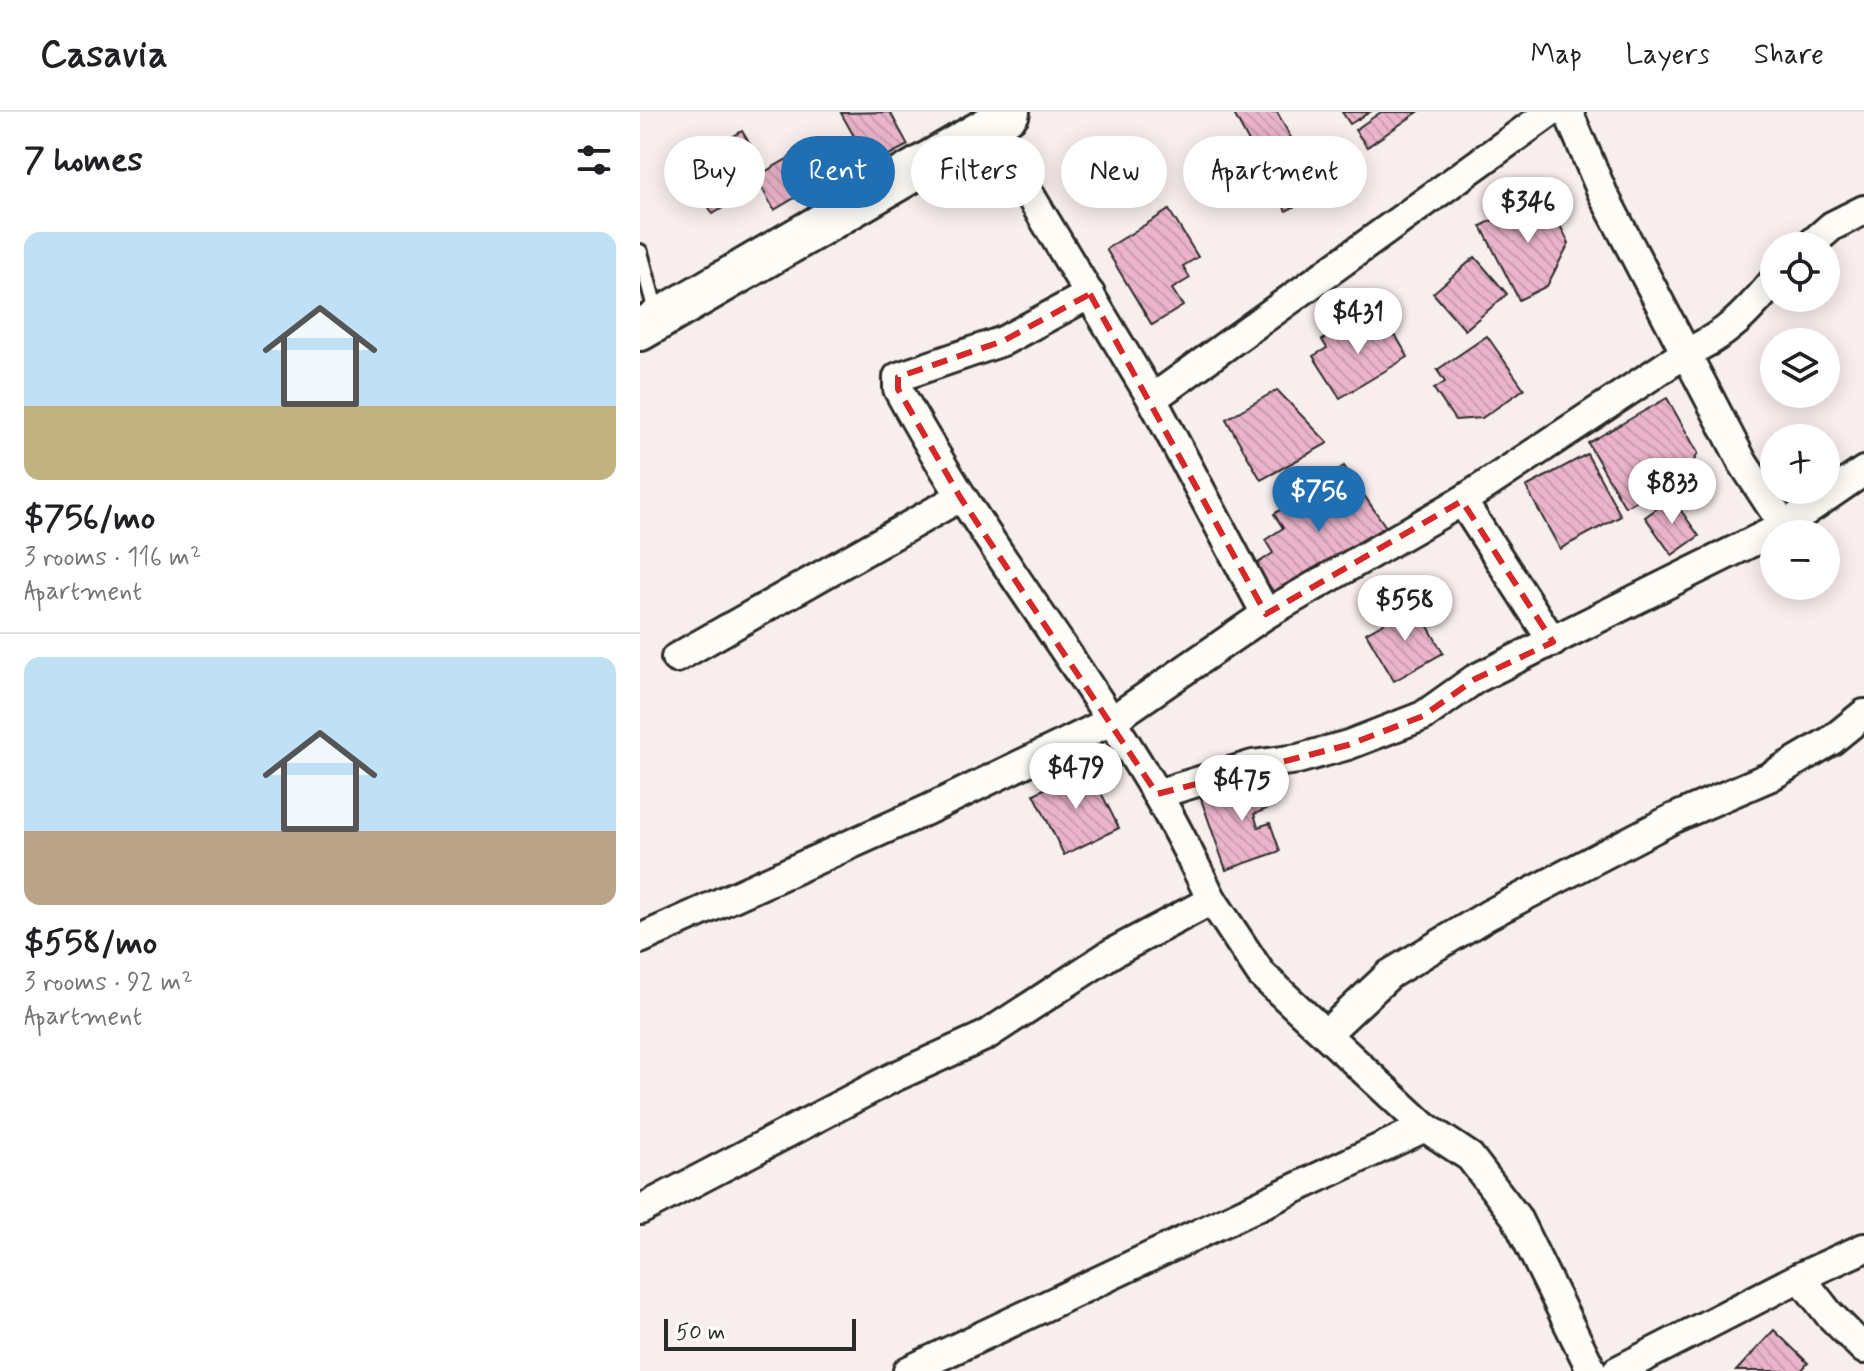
<!DOCTYPE html>
<meta charset="utf-8">
<style>
body{margin:0;font-family:Mynerve,sans-serif;background:#f6f6f6;color:#202124;height:100vh;display:flex;flex-direction:column;font-size:30px;white-space:nowrap}
*{box-sizing:border-box;margin:0}
p{font-size:26px;color:#757577}
.icon{flex:none;width:44px;height:44px;fill:none;stroke:currentColor;stroke-width:2;stroke-linecap:round;stroke-linejoin:round}
.map{position:relative;flex:1;overflow:hidden}
.side{display:flex;flex-direction:column;background:#fff;width:640px}
.side>*{flex:none}
.hud{position:absolute;left:24px;top:24px;width:760px;height:72px;display:flex;gap:16px}
.buttons{position:absolute;left:1120px;top:120px;display:grid;gap:16px}
.buttons a{display:grid;place-items:center;width:80px;height:80px;border-radius:50%;background:#fff;box-shadow:0 4px 20px #0003;font-size:40px}
.scale{position:absolute;left:24px;bottom:20px;width:192px;box-sizing:border-box;padding-left:8px;border:4px solid #2b2b2b;border-top:0;font-size:22px;line-height:28px;white-space:nowrap;color:#2b2b2b;-webkit-text-stroke:6px #fdfcf7;paint-order:stroke}
.price{position:absolute;translate:-50% -68px;padding:0 18px;border-radius:28px;background:#fff;color:#222;font-size:26px;line-height:52px;filter:drop-shadow(0 2px 4px #0008)}
.price::after{content:'';position:absolute;left:50%;top:48px;width:24px;height:18px;margin-left:-12px;background:inherit;clip-path:polygon(0 0,100% 0,50% 100%)}
.price.current{background:#1f6fb2;color:#fff}
ul{padding:0;list-style:none}
li{display:grid;align-content:center;gap:16px;height:424px;padding:0 24px}
li+li{border-top:2px solid #e0e0e0}
li span{display:grid;place-items:center;height:248px;border-radius:16px;color:#555}
li>.icon{margin-inline-start:auto}
span .icon{width:144px;height:144px;fill:#fffc;stroke-width:1}
li b{font-size:34px}
h2{display:flex;justify-content:space-between;align-items:center;height:96px;padding:0 24px;font-size:34px}
.pill{padding:0 28px;border-radius:36px;background:#fff;box-shadow:0 4px 20px #0003;font-size:28px;line-height:72px}
.pill.current{background:#1f6fb2;color:#fff}
header{display:flex;align-items:center;gap:48px;box-sizing:border-box;height:112px;padding:0 40px;background:#fff;border-bottom:2px solid #e0e0e0}
header strong{font-size:38px}
nav{display:flex;gap:44px;margin-inline-start:auto;font-size:28px}
main{display:flex;flex:1;min-height:0}
.map>svg:first-child{display:block}
.building{fill:url(#building-back-hatch);stroke:#2b2b2b;stroke-width:2}
.lines{fill:none;stroke-linecap:round;stroke-linejoin:round}
.lane-casing{stroke:#2b2b2b;stroke-width:20}
.street-casing{stroke:#2b2b2b;stroke-width:34}
.secondary-casing{stroke:#2b2b2b;stroke-width:46}
.lane{stroke:#fdfcf7;stroke-width:14}
.street{stroke:#fdfcf7;stroke-width:28}
.secondary{stroke:#fdfcf7;stroke-width:40}
.marked{fill:none;stroke:#d62828;stroke-width:6;stroke-dasharray:16 10;stroke-linejoin:round}
</style>
<header>
<strong>Casavia</strong>
<nav><a>Map</a><a>Layers</a><a>Share</a></nav>
</header>
<main>
<section class="side">
<h2>7 homes<svg class="icon" aria-label="filters" viewBox="0 0 24 24"><path d="M4 7h16M4 17h16"/><circle cx="9" cy="7" r="2"/><circle cx="15" cy="17" r="2"/></svg></h2>
<ul>
<li><span style="background:linear-gradient(#bfe0f5 70%,#c2b280 0)"><svg class="icon" aria-label="home" viewBox="0 0 24 24"><path d="M3 11l9-7 9 7M6 9v11h12V9"/></svg></span><div><b>$756/mo</b><p>3 rooms · 116 m²</p><p>Apartment</p></div></li>
<li><span style="background:linear-gradient(#bfe0f5 70%,#b9a48a 0)"><svg class="icon" aria-label="home" viewBox="0 0 24 24"><path d="M3 11l9-7 9 7M6 9v11h12V9"/></svg></span><div><b>$558/mo</b><p>3 rooms · 92 m²</p><p>Apartment</p></div></li>
</ul>
</section>
<div class="map">
<svg width="1224" height="1259" viewBox="0 0 1224 1259">
<defs>
<pattern id="building-back-hatch" width="6" height="6" patternUnits="userSpaceOnUse" patternTransform="scale(2)"><rect width="6" height="6" fill="#ebb4ca"/><path d="M-1 5l2 2M0 0l6 6M5-1l2 2" fill="none" stroke="#ca9bae"/></pattern>
</defs>
<rect width="100%" height="100%" fill="#f9eeee"/>
<filter id="ink" filterUnits="userSpaceOnUse"><feTurbulence type="fractalNoise" baseFrequency=".0125" numOctaves="2"/><feDisplacementMap in="SourceGraphic" scale="16" xChannelSelector="R" yChannelSelector="G"/><feConvolveMatrix kernelMatrix="1 2 1 2 8 2 1 2 1" color-interpolation-filters="sRGB"/></filter>
<g filter="url(#ink)">
<!-- building -->
<g class="building">
<polygon points="250,0 268,33 230,53 201,1"/>
<polygon points="593,0 637,0 681,81 646,99"/>
<polygon points="702,0 730,0 710,12"/>
<polygon points="741,0 778,0 727,35 715,18"/>
<polygon points="102,19 121,51 103,62 112,78 73,102 43,54"/>
<polygon points="180,28 199,61 167,79 160,74 156,85 134,98 116,65"/>
<polygon points="904,82 929,131 907,174 879,188 841,114"/>
<polygon points="529,98 558,145 543,154 550,166 532,177 543,194 512,213 466,137"/>
<polygon points="835,145 867,182 825,218 793,181"/>
<polygon points="717,207 733,218 756,224 768,245 700,286 673,244 687,236 682,228"/>
<polygon points="847,224 884,277 842,306 815,308 794,277 805,270 797,258"/>
<polygon points="637,278 688,331 621,368 586,307"/>
<polygon points="1027,286 1058,341 1048,360 985,395 948,331"/>
<polygon points="947,342 981,404 920,437 886,375"/>
<polygon points="704,354 748,418 641,491 615,453 633,441 625,428 643,416 634,402"/>
<polygon points="1032,386 1059,424 1032,443 1005,405"/>
<polygon points="776,493 803,541 754,569 726,521"/>
<polygon points="448,655 479,716 424,743 394,682"/>
<polygon points="627,664 637,693 614,702 618,715 630,711 640,739 586,758 561,687"/>
<polygon points="1134,1218 1168,1251 1161,1259 1096,1259"/>
</g>
<g class="lines">
<!-- lane casing -->
<g class="lane-casing">
<polyline id="lane" points="0,140 17,203"/>
</g>
<!-- street casing -->
<g class="street-casing">
<g id="street">
<polyline points="928,0 963,82 1103,351 1144,414"/>
<path d="M349,15L512,287L626,502L822,389L1047,240C1086,224 1107,201 1134,169"/>
<polyline points="1169,134 1192,114 1224,98"/>
<path d="M450,182L363,229L258,265V277C334,418 435,543 516,681C537,715 554,752 572,788"/>
<polyline points="512,287 910,0"/>
<polyline points="822,389 913,530"/>
<polyline points="36,546 320,385"/>
<polyline points="517,682 613,653 658,647 708,633 783,604 835,567 1144,414 1224,359"/>
<polyline points="0,827 287,698 471,609 626,502"/>
<polyline points="686,922 750,862 848,803 1034,706 1129,665 1192,628 1224,602"/>
<polyline points="0,1098 252,966 345,924 472,841 572,788 621,862 785,1015 830,1045 876,1105 952,1259"/>
<polyline points="1160,1165 1189,1202 1224,1237"/>
<polyline points="268,1259 785,1015"/>
<polyline points="977,1259 1160,1165 1224,1136"/>
</g>
</g>
<!-- secondary casing -->
<g class="secondary-casing">
<polyline id="secondary" points="0,218 349,15 369,0"/>
</g>
<!-- lane -->
<use href="#lane" class="lane"/>
<!-- street -->
<use href="#street" class="street"/>
<!-- secondary -->
<use href="#secondary" class="secondary"/>
</g>
</g>
<!-- marked area -->
<path class="marked" d="M450,182L626,502L822,389L913,530L835,567L783,604L708,633L517,682L320,385L258,277V265L363,229Z"/>
</svg>
<div class="buttons">
<a><svg class="icon" aria-label="locate" viewBox="0 0 24 24"><circle cx="12" cy="12" r="6"/><path d="M12 2v4M12 18v4M2 12h4M18 12h4"/></svg></a>
<a><svg class="icon" aria-label="layers" viewBox="0 0 24 24"><path d="M12 4l9 5-9 5-9-5zM3 14l9 5 9-5"/></svg></a>
<a>+</a>
<a>−</a>
</div>
<div class="scale">50 m</div>
<b class="price" style="left:888px;top:133px">$346</b>
<b class="price" style="left:718px;top:244px">$431</b>
<b class="price" style="left:1032px;top:414px">$833</b>
<b class="price current" style="left:679px;top:422px">$756</b>
<b class="price" style="left:765px;top:531px">$558</b>
<b class="price" style="left:436px;top:699px">$479</b>
<b class="price" style="left:602px;top:711px">$475</b>
<div class="hud">
<a class="pill">Buy</a>
<a class="pill current">Rent</a>
<a class="pill">Filters</a>
<a class="pill">New</a>
<a class="pill">Apartment</a>
</div>
</div>
</main>
